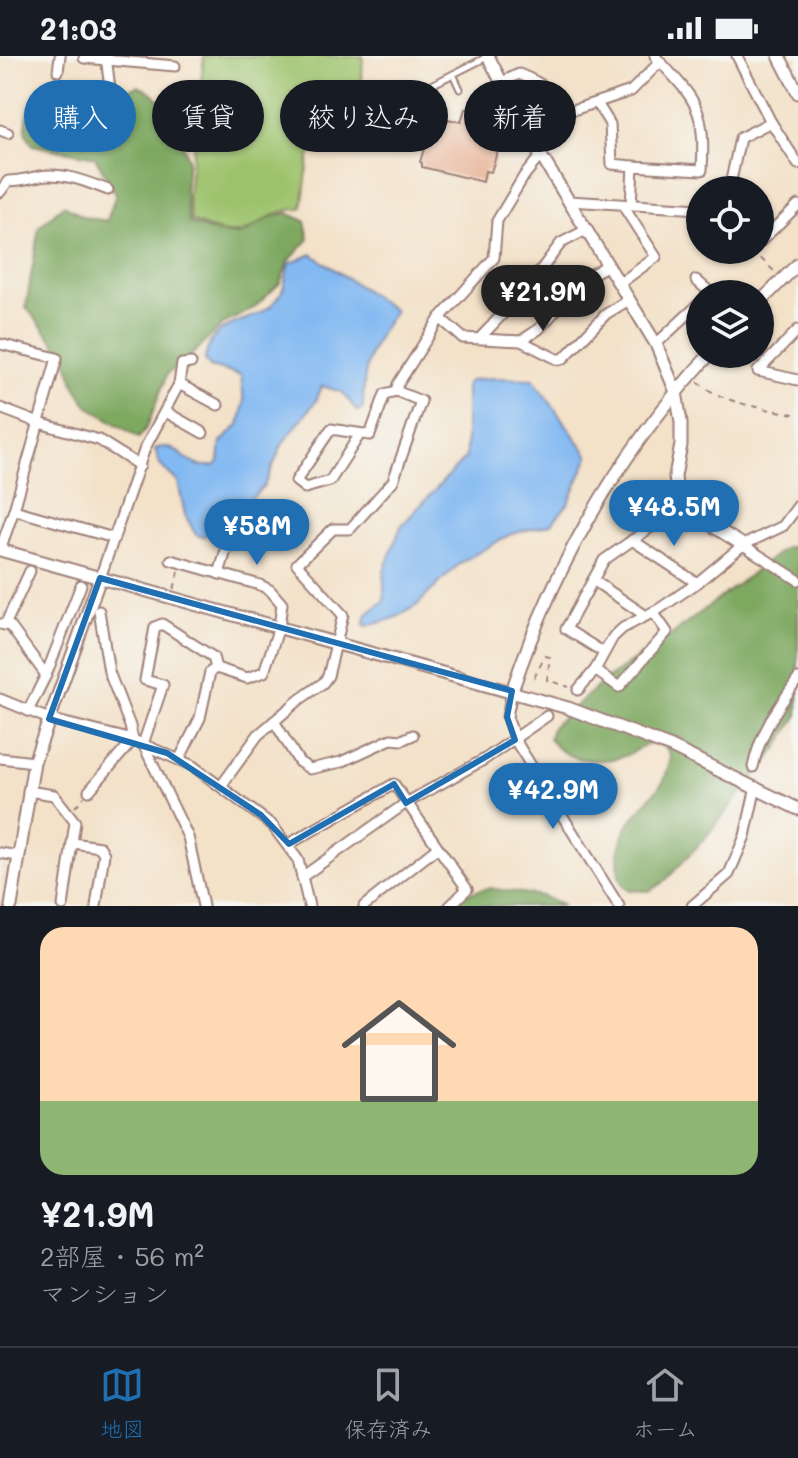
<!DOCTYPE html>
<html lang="ja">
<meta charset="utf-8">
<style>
body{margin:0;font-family:Mali,"Klee One",sans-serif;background:#20242c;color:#f1f3f6;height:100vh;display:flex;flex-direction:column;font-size:30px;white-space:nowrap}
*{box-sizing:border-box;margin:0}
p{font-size:26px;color:#9ea1a6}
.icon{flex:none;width:44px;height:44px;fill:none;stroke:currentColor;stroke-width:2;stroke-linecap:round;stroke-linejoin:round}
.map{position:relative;height:850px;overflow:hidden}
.panel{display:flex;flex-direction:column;background:#171b24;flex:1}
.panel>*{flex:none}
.hud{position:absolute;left:24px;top:24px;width:750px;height:72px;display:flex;gap:16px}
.tools{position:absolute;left:686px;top:120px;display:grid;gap:16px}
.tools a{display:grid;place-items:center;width:88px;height:88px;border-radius:50%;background:#171b24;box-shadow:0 2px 6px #0004;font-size:40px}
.price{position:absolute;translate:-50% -68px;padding:0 18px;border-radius:28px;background:#1f6fb2;color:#fff;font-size:26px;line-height:52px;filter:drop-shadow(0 2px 4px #0008)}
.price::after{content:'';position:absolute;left:50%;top:48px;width:24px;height:18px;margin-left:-12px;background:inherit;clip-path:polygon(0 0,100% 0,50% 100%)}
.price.on{background:#222;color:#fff}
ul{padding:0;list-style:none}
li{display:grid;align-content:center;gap:16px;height:424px;padding:0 40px}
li+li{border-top:2px solid #363941}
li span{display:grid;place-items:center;height:248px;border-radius:24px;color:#555}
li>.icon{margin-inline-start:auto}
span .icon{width:144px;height:144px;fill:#fffc;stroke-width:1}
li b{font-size:34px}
.chip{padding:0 28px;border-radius:36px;background:#171b24;box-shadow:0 2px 6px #0004;font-size:28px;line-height:72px}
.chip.on{background:#1f6fb2;color:#fff}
.status{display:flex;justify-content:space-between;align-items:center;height:56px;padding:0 40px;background:#171b24;direction:ltr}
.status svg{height:22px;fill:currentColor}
.tab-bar{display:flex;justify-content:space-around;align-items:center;height:112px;border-top:2px solid #363941;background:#171b24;font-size:22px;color:#9ea1a6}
.tab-bar a{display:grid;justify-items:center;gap:4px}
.tab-bar .on{color:#1f6fb2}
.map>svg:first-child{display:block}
.green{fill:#9dc26c;stroke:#74704c;stroke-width:2}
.forest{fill:#7ea860;stroke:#646446;stroke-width:2}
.water{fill:#83b9f2;stroke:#666c8e;stroke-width:2}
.building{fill:#e7ab8b}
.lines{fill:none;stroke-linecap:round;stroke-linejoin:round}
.service-casing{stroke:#9e807a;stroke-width:9}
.minor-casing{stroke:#9e807a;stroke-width:13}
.tertiary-casing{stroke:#9e807a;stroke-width:15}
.path{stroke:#9e807a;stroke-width:2;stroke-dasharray:6 6;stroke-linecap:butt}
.service{stroke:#fff;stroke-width:5}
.minor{stroke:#fff;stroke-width:9}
.tertiary{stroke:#fff;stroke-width:11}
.marked{fill:none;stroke:#1f6fb2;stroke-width:6;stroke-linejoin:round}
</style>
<div class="status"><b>21:03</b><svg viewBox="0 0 49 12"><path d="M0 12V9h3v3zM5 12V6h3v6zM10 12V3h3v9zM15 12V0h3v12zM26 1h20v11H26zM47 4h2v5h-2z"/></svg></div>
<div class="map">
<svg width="798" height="850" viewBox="0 0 798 850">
<rect width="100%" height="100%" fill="#f6f6f2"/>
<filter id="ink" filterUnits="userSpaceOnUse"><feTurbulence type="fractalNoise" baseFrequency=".0125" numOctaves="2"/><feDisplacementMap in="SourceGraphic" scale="16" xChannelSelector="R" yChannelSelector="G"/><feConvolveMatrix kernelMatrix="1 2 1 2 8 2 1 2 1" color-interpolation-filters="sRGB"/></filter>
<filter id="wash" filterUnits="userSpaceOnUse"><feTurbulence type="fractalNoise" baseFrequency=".006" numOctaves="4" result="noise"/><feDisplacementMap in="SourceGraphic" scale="32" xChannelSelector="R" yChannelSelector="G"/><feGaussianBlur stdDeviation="1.8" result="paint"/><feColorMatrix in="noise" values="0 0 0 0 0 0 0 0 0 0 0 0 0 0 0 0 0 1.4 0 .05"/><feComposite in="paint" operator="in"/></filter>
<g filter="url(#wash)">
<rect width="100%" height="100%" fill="#f3e1c8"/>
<!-- green -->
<path class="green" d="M204,0H363L359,79C342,92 318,84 309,101L302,153C269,153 267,169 242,176C225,181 206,170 191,165L188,139Z"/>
<!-- forest -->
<g class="forest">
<path d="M138,30L153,37L171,57L188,103L185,134L189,167L219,177L241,179L270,161L287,157L305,165L309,183L288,206L280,227L254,252L223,268L195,296L167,318L148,369L139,382L88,350L76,332L65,300L26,251L39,171L64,149L84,161L107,165L116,138L95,101L33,89L25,76L28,57L36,42L51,39L92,68C104,49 115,36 138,30Z"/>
<path d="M786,491H798V659L777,693L704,783L665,825L649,835L629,834L623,830L619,820L618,798L622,782L627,770L664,725L671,702C668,696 667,690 659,688C646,684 636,696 624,700C600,708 563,706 549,682L552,671L606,623L674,577Z"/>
<polygon points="488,832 542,840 563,850 434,850 456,840"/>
</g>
<!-- water -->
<g class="water">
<path d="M312,198L395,255C369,291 363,308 363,353L357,355L342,336L322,330L316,345L283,387L264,430L239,455L203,481L196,479L185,459L178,426L160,409L155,393C172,385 182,402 195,408C202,411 208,410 215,410L219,405L221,386L239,369L244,347L241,319L210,311L205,304C211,258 255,272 277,243C286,233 285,220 289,208Z"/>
<polygon points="493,322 533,323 589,400 568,448 551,468 511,478 460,507 415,551 395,562 367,570 364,569 367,558 384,545 384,515 401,470 466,401 466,327 472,324"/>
</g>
<g id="blocks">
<!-- building -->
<polygon class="building" points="465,53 471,54 468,68 495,74 493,81 501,83 491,116 485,115 483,126 422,111 422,107 420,106 434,60 461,66"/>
</g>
</g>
<g filter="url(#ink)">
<use href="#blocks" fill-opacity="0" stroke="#9e807a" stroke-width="2"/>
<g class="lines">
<!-- service casing -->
<g class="service-casing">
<g id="service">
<polyline points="453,18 460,33"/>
<polyline points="388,51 487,1"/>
</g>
</g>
<!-- minor casing -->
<g class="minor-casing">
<g id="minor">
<polyline points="106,0 110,33"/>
<polyline points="737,0 771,66 798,108"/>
<polyline points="84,2 175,10"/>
<polyline points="58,15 60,0"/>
<path d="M502,26L519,18C544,28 551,33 564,57L631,35L660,6"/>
<polyline points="597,47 610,68 612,108 633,110"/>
<polyline points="0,74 8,77"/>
<polyline points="729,134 740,82 771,66"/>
<path d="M0,136L8,125C20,125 29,122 40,120C63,116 87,126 108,134"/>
<polyline points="569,145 700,153"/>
<path d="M631,149L633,110L702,114C706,50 695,44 655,0"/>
<polyline points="760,186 798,149"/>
<polyline points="696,224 712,238"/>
<polyline points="619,228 656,201 625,153 625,149"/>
<polyline points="440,262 463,282 521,285 559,304 564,302 606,258 629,244"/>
<polyline points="480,282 528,231 561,187 586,174"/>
<polyline points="521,285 539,273 585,222 608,209"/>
<polyline points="0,288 57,302 14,454 0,494"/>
<polyline points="656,288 700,247"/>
<polyline points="758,315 798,274"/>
<polyline points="758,315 798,324"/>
<polyline points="179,328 218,349"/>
<polyline points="0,352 39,367 99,384 140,410"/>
<polyline points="166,356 203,377"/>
<polyline points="360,378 330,425 305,432 296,425 331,373 370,379 385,338 396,335"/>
<polyline points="14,454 114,482"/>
<polyline points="632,484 697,527"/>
<polyline points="743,489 798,524"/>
<polyline points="171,504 260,529 270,534 282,548 279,571 264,616 247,622 216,612 210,616 200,662 179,704"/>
<polyline points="219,518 226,494 263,462"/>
<polyline points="100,522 145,392 179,328 182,308 191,307"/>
<polyline points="593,524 646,560"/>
<polyline points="0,568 10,570 46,619 28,655"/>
<polyline points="5,569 30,515"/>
<polyline points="603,596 566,573 604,504 684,448"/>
<polyline points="595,614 619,631 667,576 653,556"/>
<polyline points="46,619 81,529"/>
<polyline points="578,634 595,614 613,581 623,572 659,553 697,527 743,489 783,470 798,450"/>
<polyline points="512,635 507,661 515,684 619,850"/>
<polyline points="0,643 49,663 133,684 193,710 272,769 298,804 309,850"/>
<polyline points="274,665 299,706 310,713 341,706 391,683 402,684 413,679"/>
<polyline points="0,702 34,706"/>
<path d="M753,711C760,677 778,651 798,623"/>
<polyline points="221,730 258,679 299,644 323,627 328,620 343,559 297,508 333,473 350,473 393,425 421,345 396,335 398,328 440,262 494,202 497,165 524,120 541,99"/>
<polyline points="28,735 54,739 75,766 63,850"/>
<polyline points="89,735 133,684 130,670 109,616 99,555"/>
<polyline points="73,787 100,791 104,798 96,850"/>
<polyline points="289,788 394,728 467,833 450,850"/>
<polyline points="0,797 18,800"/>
<polyline points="302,821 406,747 485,703 547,660"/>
<polyline points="203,850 188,781 143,688 163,629 145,624 155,571 162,568 213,601 216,612"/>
<polyline points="364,850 437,792"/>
<polyline points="692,850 729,818 745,780 756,731"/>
</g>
</g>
<!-- tertiary casing -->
<g class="tertiary-casing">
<g id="tertiary">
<polyline points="488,0 532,85 656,288 676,336 681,366 681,389 675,420 676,429 684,448 698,461 743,489"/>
<polyline points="779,0 798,37"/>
<polyline points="760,246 798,208"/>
<polyline points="0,494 568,652 671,691 798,753"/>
<path d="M512,635C554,509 619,396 710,298"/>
<polyline points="11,850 34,706 100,522"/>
</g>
</g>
<!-- path -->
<g class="path">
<polyline points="752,194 776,217"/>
<polyline points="738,298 751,311"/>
<path d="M698,326C724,349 766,352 798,359"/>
<polyline points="174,533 179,516"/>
<polyline points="534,622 545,600 550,601 547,624 569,631"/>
<polyline points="75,751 84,741"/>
</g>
<!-- service -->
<use href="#service" class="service"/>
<!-- minor -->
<use href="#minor" class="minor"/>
<!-- tertiary -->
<use href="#tertiary" class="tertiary"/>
</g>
</g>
<!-- marked area -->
<path class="marked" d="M100,522L512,635L507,661L515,684L406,747L394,728L289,788L261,759L167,697L49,663Z"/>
</svg>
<div class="tools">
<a><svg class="icon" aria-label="locate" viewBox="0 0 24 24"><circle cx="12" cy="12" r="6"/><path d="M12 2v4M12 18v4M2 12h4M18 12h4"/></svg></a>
<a><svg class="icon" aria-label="layers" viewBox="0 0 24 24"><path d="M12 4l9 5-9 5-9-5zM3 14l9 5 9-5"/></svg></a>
</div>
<b class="price on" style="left:543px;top:277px">¥21.9M</b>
<b class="price" style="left:674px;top:492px">¥48.5M</b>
<b class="price" style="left:257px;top:511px">¥58M</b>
<b class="price" style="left:553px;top:775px">¥42.9M</b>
<div class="hud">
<a class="chip on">購入</a>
<a class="chip">賃貸</a>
<a class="chip">絞り込み</a>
<a class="chip">新着</a>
</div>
</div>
<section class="panel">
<ul>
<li><span style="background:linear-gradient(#ffd9b3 70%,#8fb573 0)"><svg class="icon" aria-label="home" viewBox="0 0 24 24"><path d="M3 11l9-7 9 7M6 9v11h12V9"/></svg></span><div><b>¥21.9M</b><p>2部屋 · 56 m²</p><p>マンション</p></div></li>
</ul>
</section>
<nav class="tab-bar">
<a class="on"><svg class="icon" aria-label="map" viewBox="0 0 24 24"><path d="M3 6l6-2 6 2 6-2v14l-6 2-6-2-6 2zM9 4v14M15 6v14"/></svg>地図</a>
<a><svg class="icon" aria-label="saved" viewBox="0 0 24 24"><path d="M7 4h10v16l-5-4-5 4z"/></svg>保存済み</a>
<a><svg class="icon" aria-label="home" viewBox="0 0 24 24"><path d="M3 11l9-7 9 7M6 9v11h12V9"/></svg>ホーム</a>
</nav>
